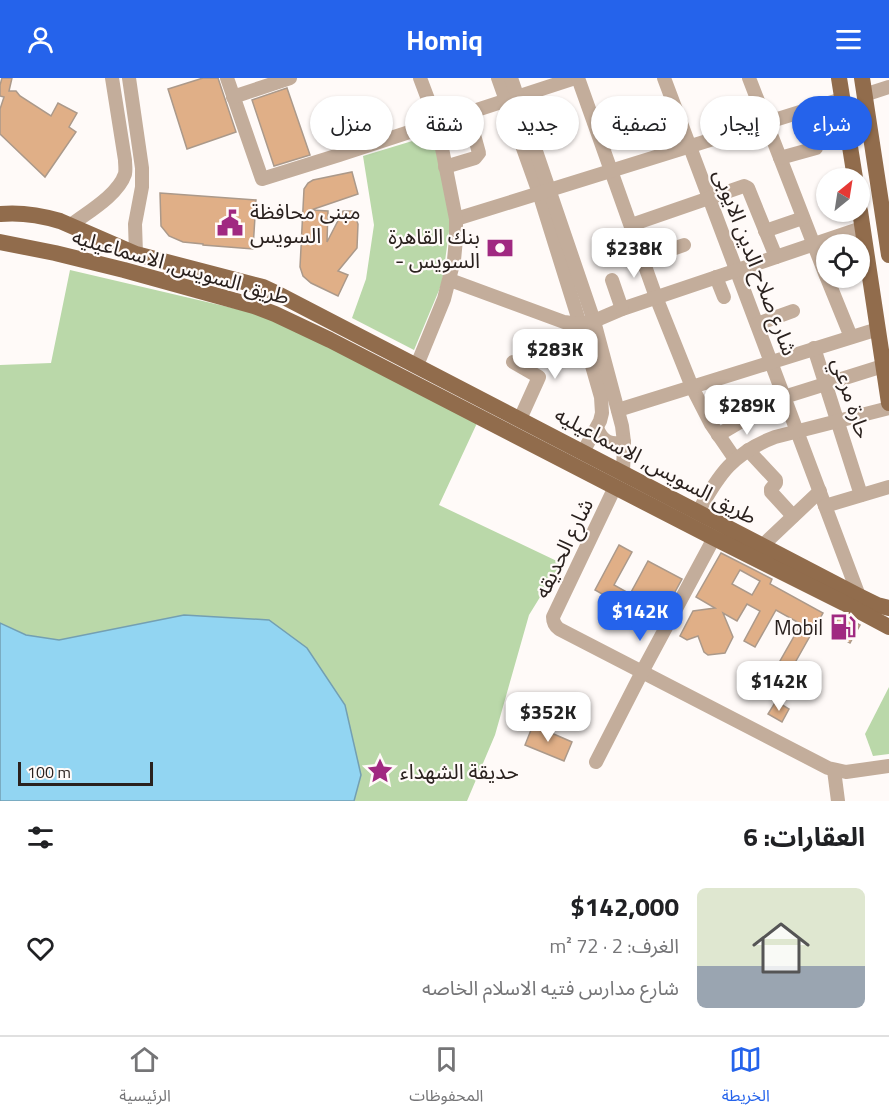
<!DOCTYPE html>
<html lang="ar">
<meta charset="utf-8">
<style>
body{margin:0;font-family:"Titillium Web","Noto Sans Arabic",sans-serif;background:#f6f6f6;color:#202124;direction:rtl;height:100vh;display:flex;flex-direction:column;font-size:22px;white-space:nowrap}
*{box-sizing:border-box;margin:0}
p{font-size:20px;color:#757577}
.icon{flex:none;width:33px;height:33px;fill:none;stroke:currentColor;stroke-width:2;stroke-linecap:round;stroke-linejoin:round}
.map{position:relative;height:723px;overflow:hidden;direction:ltr}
.details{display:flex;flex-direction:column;background:#fff;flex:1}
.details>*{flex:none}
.guide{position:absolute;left:18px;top:18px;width:854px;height:54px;direction:rtl;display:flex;gap:12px}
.needle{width:39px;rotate:30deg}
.controls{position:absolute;left:816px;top:90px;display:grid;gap:12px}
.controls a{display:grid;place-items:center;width:54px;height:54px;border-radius:50%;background:#fff;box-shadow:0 2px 4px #0004;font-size:30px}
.scale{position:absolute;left:18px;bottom:15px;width:135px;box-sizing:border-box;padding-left:6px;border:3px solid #2a211e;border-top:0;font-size:16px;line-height:21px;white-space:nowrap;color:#2a211e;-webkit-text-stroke:4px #fffaf8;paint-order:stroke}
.price{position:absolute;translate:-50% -51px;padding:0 14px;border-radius:12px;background:#fff;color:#222;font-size:20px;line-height:39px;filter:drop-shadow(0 2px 3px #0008)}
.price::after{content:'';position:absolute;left:50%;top:36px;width:18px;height:14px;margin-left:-9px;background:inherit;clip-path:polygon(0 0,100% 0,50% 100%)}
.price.selected{background:#2563eb;color:#fff}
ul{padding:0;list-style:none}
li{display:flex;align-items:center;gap:18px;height:150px;padding:0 24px}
li span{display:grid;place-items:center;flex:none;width:168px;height:120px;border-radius:9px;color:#555}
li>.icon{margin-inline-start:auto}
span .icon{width:72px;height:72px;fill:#fffc;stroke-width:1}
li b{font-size:26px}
h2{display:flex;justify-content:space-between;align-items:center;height:72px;padding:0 24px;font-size:26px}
.chip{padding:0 21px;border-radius:27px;background:#fff;box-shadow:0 2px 4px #0004;font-size:21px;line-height:54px}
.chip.selected{background:#2563eb;color:#fff}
header{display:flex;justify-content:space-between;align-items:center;height:78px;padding:0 24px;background:#2563eb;color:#fff;font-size:27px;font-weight:700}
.dock{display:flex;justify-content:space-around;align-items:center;height:84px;border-top:2px solid #e0e0e0;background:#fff;font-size:16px;color:#757577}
.dock a{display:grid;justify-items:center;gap:3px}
.dock .selected{color:#2563eb}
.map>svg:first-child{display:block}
.green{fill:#bad8a9}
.water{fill:#92d5f2;stroke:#739fb2;stroke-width:1.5}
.building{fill:#e0af87;stroke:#ab998a;stroke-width:1.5;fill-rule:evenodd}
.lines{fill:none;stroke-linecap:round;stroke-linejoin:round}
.minor{stroke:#c3ad9b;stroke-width:14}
.major{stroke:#916c4c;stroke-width:16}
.labels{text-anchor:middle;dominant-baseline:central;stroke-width:4.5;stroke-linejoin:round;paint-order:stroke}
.poi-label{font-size:21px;fill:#2a211e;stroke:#fffaf8;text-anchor:start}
.street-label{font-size:21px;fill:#2a211e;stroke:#fffaf8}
</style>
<header><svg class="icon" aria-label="menu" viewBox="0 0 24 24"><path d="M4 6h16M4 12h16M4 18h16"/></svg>Homiq<svg class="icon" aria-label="person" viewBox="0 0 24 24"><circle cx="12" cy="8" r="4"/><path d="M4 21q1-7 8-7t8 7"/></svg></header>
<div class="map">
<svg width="889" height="723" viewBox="0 0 889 723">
<rect width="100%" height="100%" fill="#fffaf8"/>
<!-- green -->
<g class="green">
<polygon points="432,57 440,81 451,139 442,205 414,272 352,240 366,201 374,147 363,78"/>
<polygon points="70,192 275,240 478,343 439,427 561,485 529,537 495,657 467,723 0,723 0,287 51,285"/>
<polygon points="889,609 889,676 873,678 865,656"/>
</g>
<!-- water -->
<polygon class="water" points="184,537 269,542 307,570 345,627 361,697 354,723 0,723 0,545 26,557 59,562"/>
<!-- building -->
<g class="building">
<polygon points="2,0 12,0 9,13 16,13 20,18 51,38 58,25 77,35 69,49 76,54 45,99 0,56 0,31 4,19 0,18 0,7"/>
<polygon points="203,0 218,0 236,54 187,71 168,11"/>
<polygon points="287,10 310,77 274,88 252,22"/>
<polygon points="352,94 358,116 311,132 328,133 327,164 343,133 353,133 358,146 357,170 338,193 348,197 338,218 311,205 303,198 300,189 304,111 308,105 313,102"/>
<polygon points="160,115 256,122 253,171 203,167 203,166 183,164 169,158 161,148"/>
<polygon points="619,467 632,474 614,507 630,516 648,483 682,501 657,547 595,512"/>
<path d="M721,475L772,501L770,506L823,535L792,590L780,583L801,546L776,532L755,569L744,563L760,533L747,526L737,543L723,535L733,559L725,575L708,577L704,574L698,558L687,562L680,558L693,533L715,530L696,519ZM740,492L760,503L752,517L732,506Z"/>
<polygon points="841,536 860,547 850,565 831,554"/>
<polygon points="776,623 789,631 782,644 768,636"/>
<polygon points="533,647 572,664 564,683 525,667"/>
</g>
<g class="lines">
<!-- minor -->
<g class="minor">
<polyline points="129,0 142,90 142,109 135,146 136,176"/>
<polyline points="227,0 262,101 339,77 575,0"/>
<polyline points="498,0 539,115 580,246 601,319 602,335 600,343 583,374"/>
<polyline points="511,0 594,243 622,348 624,364 623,395"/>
<polyline points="578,0 656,219 692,309 711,346 735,381"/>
<polyline points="664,0 859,518"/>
<polyline points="749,0 826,198"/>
<polyline points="864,17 889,9"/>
<polyline points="233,19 290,0"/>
<polyline points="780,80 816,70"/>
<polyline points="445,89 475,80 479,75 468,35"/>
<polyline points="456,141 842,21"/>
<path d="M71,147C88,134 118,117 125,96C126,91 125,87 125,82L112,0"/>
<polyline points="631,147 744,108 748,110 776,179"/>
<polyline points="765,153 803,140"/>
<polyline points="643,181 684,167"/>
<polyline points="716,199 724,219"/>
<polyline points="827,200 851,259"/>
<polyline points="450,202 564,244 580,246 594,243 622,231 862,150"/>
<polyline points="612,202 622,231"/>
<polyline points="757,246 793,233"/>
<polyline points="814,270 861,417"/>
<polyline points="513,284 539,299 520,341"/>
<polyline points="417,287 444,221 454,182 456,161 456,141 437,45 420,0"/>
<polyline points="784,319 883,288"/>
<polyline points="618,332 878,251"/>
<path d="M597,350C602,363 611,368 624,364"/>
<polyline points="718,357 740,344 764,334"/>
<polyline points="748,372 776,402 776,405 771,411 771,414 793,438"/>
<path d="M615,409L553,539C553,545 555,548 559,551L828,690L846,694L889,688"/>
<polyline points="825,428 889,409"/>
<path d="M698,434C719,396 733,375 775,359L889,330"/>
<polyline points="762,468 820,413"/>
<polyline points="596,684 642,594 714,460"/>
<polyline points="834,692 838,723"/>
</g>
<!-- major -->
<g class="major">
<polyline points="839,0 855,100"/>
<polyline points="862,0 889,177"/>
<polyline points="860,133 889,325"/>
<path d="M0,136C21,134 40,137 60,143L136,176L263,209L278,216L859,518L877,527L889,530"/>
<polyline points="0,164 55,175 124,192 254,228 275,236 330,262 714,460 844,525 889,549"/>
</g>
</g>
<!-- icons -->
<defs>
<g id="civic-bare" transform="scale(2.07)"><path d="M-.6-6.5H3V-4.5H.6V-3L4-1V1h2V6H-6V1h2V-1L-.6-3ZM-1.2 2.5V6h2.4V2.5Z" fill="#a02981" stroke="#fffaf8" stroke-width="2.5" paint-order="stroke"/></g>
<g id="bank-bare" transform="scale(2.07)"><path d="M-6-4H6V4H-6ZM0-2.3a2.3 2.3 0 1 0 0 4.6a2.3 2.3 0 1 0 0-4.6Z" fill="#a02981" stroke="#fffaf8" stroke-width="2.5" paint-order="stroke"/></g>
<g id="fuel-bare" transform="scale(2.07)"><path d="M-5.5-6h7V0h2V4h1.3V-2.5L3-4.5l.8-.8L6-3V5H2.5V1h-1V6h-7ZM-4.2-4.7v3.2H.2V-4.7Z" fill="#a02981" stroke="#fffaf8" stroke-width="2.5" paint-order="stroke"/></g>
<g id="sight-bare" transform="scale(2.07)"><path d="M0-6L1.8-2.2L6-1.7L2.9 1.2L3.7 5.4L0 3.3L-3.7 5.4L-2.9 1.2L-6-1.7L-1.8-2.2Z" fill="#a02981" stroke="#fffaf8" stroke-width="2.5" paint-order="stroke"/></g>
</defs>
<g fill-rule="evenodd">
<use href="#civic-bare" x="230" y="145"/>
<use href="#bank-bare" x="500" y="170"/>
<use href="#fuel-bare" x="843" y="549"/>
<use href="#sight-bare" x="380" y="693"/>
</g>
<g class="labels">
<!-- poi labels -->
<g class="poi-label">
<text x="250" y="133">مبنى محافظة<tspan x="250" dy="24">السويس</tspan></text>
<text x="480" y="158" text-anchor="end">بنك القاهرة<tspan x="480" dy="24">- السويس</tspan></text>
<text x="823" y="549" text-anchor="end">Mobil</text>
<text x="400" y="693">حديقة الشهداء</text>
</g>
<!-- street labels -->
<g class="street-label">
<text transform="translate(756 184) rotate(69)">شارع صلاح الدين الايوبى</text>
<text transform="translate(181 188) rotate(16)">طريق السويس, الاسماعيليه</text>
<text transform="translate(852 320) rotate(72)">حارة مرعي</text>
<text transform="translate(656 387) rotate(28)">طريق السويس, الاسماعيليه</text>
<text transform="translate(563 470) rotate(-64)">شارع الحديقه</text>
</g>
</g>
</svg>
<div class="controls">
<a><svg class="needle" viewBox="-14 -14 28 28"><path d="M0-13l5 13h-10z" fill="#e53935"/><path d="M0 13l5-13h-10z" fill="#757577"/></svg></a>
<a><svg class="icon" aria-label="locate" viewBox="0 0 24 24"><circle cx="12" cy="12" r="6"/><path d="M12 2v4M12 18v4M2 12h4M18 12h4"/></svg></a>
</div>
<div class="scale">100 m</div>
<b class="price" style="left:634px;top:201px">$238K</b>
<b class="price" style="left:555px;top:302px">$283K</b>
<b class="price" style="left:747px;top:358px">$289K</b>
<b class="price selected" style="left:640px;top:564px">$142K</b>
<b class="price" style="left:779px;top:634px">$142K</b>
<b class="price" style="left:548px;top:665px">$352K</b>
<div class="guide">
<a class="chip selected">شراء</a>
<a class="chip">إيجار</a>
<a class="chip">تصفية</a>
<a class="chip">جديد</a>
<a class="chip">شقة</a>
<a class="chip">منزل</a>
</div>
</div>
<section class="details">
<h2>العقارات: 6<svg class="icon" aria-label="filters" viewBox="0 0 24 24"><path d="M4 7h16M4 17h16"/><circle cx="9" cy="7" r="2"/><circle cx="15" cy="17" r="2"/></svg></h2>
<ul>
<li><span style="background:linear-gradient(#dfe7d0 65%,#9aa5b1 0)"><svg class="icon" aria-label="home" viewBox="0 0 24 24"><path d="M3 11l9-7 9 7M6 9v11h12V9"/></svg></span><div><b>$142,000</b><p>الغرف: 2 · 72 m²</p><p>شارع مدارس فتيه الاسلام الخاصه</p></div><svg class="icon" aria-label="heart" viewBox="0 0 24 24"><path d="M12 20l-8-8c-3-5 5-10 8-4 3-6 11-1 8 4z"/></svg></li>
</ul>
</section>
<nav class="dock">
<a class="selected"><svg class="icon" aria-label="map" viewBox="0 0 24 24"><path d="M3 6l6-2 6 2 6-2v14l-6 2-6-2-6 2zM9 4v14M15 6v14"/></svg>الخريطة</a>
<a><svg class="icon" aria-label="saved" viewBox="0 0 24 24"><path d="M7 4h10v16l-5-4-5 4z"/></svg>المحفوظات</a>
<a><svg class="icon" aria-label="home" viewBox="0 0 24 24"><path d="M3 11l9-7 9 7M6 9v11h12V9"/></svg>الرئيسية</a>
</nav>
